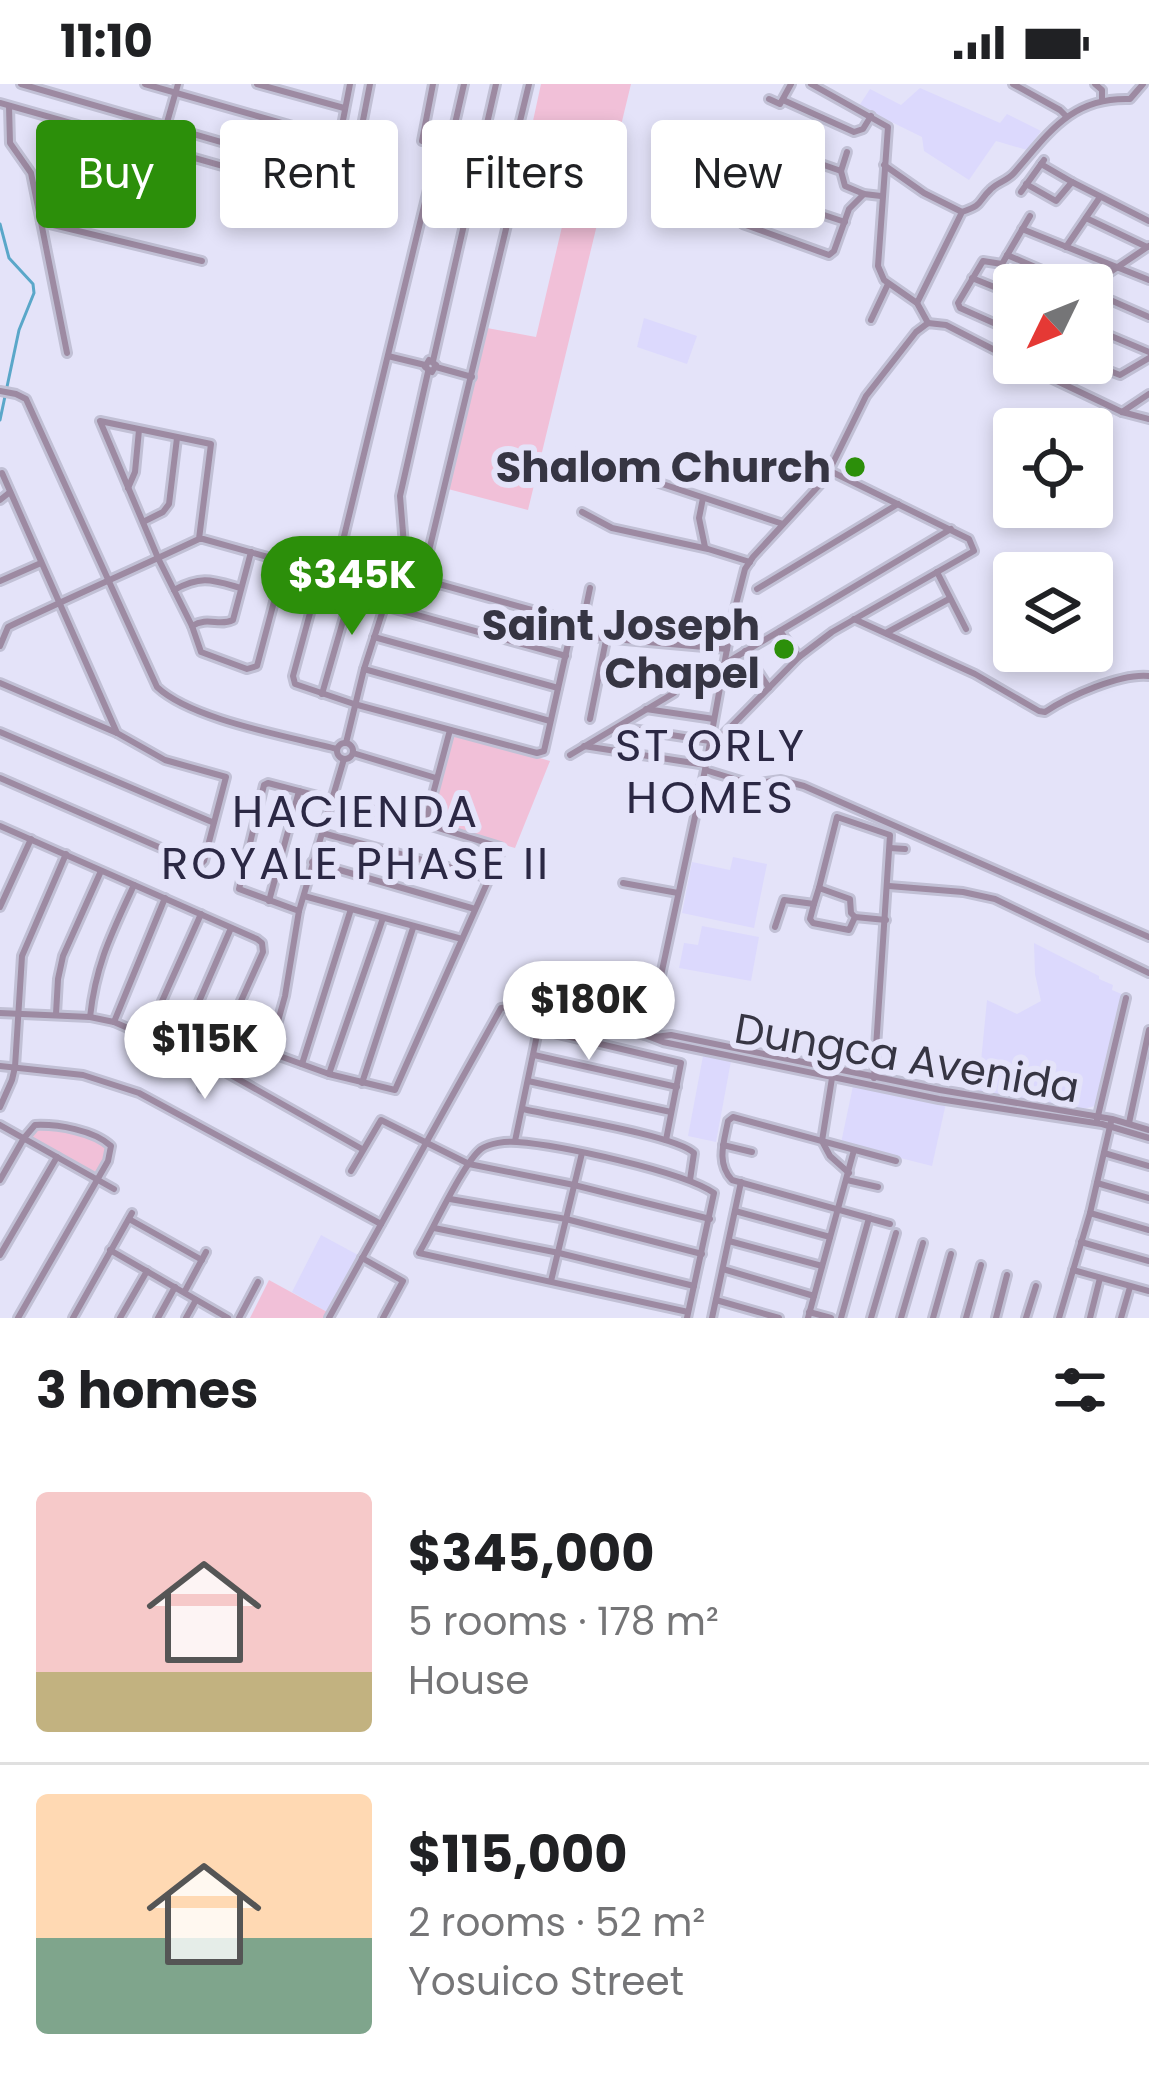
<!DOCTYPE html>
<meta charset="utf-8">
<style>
body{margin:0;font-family:Poppins,sans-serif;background:#f6f6f6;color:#202124;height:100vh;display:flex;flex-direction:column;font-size:45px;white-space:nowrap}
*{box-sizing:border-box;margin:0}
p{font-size:39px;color:#757577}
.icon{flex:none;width:66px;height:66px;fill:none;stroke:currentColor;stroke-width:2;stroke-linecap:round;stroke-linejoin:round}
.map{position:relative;height:1234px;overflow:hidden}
.drawer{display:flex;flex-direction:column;background:#fff;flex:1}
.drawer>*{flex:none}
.top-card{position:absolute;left:36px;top:36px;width:1077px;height:108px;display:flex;gap:24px}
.needle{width:78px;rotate:227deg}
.fabs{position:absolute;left:993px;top:180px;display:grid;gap:24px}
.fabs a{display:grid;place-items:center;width:120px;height:120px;border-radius:12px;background:#fff;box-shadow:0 6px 18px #0003;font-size:60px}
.price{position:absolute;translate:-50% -102px;padding:0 27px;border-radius:42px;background:#fff;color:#222;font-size:39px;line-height:78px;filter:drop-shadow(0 3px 6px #0008)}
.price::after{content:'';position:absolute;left:50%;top:72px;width:36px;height:27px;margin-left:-18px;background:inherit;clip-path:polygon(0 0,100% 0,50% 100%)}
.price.selected{background:#2c8f0a;color:#fff}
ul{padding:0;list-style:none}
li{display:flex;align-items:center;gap:36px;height:300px;padding:0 36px}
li+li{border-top:3px solid #e0e0e0}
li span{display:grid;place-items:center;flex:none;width:336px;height:240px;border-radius:12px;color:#555}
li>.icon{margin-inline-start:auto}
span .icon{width:144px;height:144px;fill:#fffc;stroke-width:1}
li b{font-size:51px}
h2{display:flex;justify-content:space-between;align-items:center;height:144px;padding:0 36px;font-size:51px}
.chip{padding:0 42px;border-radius:12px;background:#fff;box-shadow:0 6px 18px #0003;font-size:42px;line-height:108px}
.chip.selected{background:#2c8f0a;color:#fff}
.status{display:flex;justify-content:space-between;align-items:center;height:84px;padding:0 60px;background:#fff;direction:ltr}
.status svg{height:33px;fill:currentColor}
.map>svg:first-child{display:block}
.built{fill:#dcd9fd}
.green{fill:#f1c0d8}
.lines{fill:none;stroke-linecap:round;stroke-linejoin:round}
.stream{stroke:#5aa7c9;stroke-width:3}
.minor-tunnel{stroke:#c1c0d5;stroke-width:6;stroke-dasharray:6 3;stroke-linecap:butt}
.minor-casing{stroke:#c1c0d5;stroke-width:12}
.tertiary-casing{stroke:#c1c0d5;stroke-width:12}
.minor{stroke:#9d8aa2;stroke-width:6}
.tertiary{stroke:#9d8aa2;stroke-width:6}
.poi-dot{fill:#2c8f0a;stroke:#e4e3f9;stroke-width:4.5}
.labels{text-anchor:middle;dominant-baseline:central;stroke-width:12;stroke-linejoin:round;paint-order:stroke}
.poi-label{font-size:42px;font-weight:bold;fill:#363543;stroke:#e4e3f9;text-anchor:end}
.street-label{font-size:42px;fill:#363543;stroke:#e4e3f9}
.neighbourhood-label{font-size:45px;letter-spacing:3px;fill:#2b2844;stroke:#e4e3f9}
</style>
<div class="status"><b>11:10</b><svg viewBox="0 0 49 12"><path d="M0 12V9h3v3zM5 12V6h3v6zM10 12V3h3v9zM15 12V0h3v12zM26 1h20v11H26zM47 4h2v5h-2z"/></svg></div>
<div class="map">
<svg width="1149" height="1234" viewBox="0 0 1149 1234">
<rect width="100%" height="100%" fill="#e4e3f9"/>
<!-- built -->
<g class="built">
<polygon points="920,4 1000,39 1007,30 1041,47 1027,66 996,57 969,96 924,67 922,53 859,22 870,5 901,21"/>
<polygon points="644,234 697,252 687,280 637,263"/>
<polygon points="733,773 767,780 754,844 682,829 692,778 730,786"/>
<polygon points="702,842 759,853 751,897 679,884 684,859 698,861"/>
<polygon points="1034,859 1099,892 1099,895 1113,901 1112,906 1124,911 1095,1022 1083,1025 978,1008 987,916 1017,930 1041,917 1035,890"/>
<polygon points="703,972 731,977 716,1058 688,1052"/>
<polygon points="853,1002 946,1019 932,1082 841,1059"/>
<polygon points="321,1151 358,1171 329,1229 292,1208"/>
</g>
<!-- green -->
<g class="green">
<polygon points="541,0 631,0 528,426 448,405 487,244 536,253 573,96 523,83"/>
<polygon points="449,647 550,677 515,764 424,738"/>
<path d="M38,1044L65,1046L105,1058C108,1069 105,1083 94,1088L28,1053L33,1045Z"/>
<polygon points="269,1196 329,1229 326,1234 250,1234"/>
</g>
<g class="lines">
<!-- stream -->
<polyline class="stream" points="0,140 9,174 33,200 34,209 19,246 0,336"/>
<!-- minor-tunnel -->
<polyline class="minor-tunnel" points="674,609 699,595"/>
<!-- minor casing -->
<g class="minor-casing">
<g id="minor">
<polyline points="21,0 332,90"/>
<polyline points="145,0 338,55"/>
<polyline points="257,0 344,24"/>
<polyline points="1013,0 1060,26 1066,32"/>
<polyline points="1095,0 1102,6 1102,15"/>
<polyline points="769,15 780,20 791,0"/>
<polyline points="783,16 854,48 863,45 871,32"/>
<polyline points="9,22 10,59 31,89 41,138 202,177"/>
<polyline points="166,42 178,0"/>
<polyline points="721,45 841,87 845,102 864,110 881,112"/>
<polyline points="422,57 433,0"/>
<polyline points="447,75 507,91"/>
<polyline points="884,81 924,109 962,128"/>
<polyline points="841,87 847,68"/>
<polyline points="1072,98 1149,137"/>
<polyline points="1026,100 1056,117 1072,98 1041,80"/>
<polyline points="1021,108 1044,76"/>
<polyline points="328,114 350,0"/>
<polyline points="773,114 845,138"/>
<polyline points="1086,134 1147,163"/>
<polyline points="41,138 67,269"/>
<polyline points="743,140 829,171 834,167 849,125 864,110"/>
<polyline points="1022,145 1149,196"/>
<polyline points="1066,163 1100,113"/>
<polyline points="1007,171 1077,201"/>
<polyline points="972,194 1014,211"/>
<polyline points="1091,201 1149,162"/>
<polyline points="1092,208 1149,233"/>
<path d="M917,219L962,128C985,120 976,119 991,105C998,98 1007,97 1014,89C1049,49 1071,13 1130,15L1143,0"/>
<polyline points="871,236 888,200"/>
<polyline points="1092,244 1149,268"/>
<polyline points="1014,248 960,224 958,219 983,177 1002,180 1030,132"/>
<polyline points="998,268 1014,253"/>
<polyline points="388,272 425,281"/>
<polygon points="429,276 436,281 432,288 425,283"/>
<polyline points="433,277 496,0"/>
<polyline points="1089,279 1120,291 1149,274"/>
<polyline points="436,283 472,293"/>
<polyline points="1122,328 1149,310"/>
<polyline points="599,379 783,440"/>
<polyline points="128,404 135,388 139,346"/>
<polyline points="703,414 699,434 705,463"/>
<polyline points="0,416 10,408"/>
<polyline points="582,428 612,444 708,465 750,478"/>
<polyline points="145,437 163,428 169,420 177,354"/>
<polygon points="328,473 360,478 568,536 570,551 544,667 537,669 354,620 295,600 293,592 323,481"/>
<polyline points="339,473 434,81 439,75 447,75 464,0"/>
<polyline points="937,488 966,545"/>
<polyline points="422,496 517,99 516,94 507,91 529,0"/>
<polyline points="0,497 41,479"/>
<polyline points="590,504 580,552 727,565"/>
<polyline points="757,505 898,420"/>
<path d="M174,506C202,491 212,496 241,504"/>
<polyline points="384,522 566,572"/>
<path d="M854,535L975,590L1039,627L1045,628C1069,612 1121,589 1149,592"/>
<path d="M192,542C208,532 219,543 233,536L251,468"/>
<polyline points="780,547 799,573"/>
<polyline points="886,549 949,515"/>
<polyline points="374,553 558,604"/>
<path d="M0,562L8,543C71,513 135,485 199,455H203L282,477L284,480L257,582L247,585L201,568L192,542L158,474L100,337L211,360L199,455"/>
<polyline points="745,567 769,604"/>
<polyline points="364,585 550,637"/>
<polyline points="699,595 951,445"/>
<polyline points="0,599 117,649"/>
<polyline points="322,610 360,478"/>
<polyline points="646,625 714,635"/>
<polyline points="590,635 606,556"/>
<polyline points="619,643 710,657"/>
<polyline points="0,648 212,738"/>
<polyline points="346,659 364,585 404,461 400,412 428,288"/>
<circle cx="345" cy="667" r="8"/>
<polyline points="584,662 706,681"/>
<polyline points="711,663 799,573 832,548 974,467 969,455 830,387"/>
<polyline points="353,669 436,694"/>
<polyline points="570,671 674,609"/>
<polyline points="705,686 751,700 781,696 804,702 1149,853"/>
<polyline points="0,694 200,781 204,777 226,693 165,676 117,649 2,389"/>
<polygon points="268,699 425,740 500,763 500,770 395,1006 329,990 274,970 270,966 285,912 299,827 239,805 264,701"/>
<polyline points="425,740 450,646"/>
<polyline points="0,742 257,855 262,859 263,868 202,1004"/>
<polyline points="322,749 489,794"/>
<polyline points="890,764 905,765"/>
<polyline points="312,778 475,825"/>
<polyline points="623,799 678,809"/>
<polyline points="889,802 963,808 995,815 1149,889"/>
<polyline points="819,804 837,733 890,751 874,994"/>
<polyline points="304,812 462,855"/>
<polyline points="269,817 299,707"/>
<polyline points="814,820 810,835 813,839 849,846 855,833"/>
<polyline points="0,823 31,755"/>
<polyline points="299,827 344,675"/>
<polyline points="775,843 784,816 814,820 819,804 850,815 851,829 855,833 886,836"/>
<polyline points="0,929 90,933 114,938 213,981 362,1065"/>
<polyline points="56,930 58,895 63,872 101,787"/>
<path d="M90,933C96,879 112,849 134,801"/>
<polyline points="114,938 165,814"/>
<polyline points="645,951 663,958 939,1015 1102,1040 1149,1054"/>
<polyline points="146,953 201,830"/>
<polyline points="655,953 671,951 940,1006 1112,1035 1149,1046"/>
<polyline points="178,966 231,844"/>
<polyline points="534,971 677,1003"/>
<polyline points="302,980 351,825"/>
<polyline points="329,990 383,834"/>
<polyline points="832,994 822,1057 830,1072 849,1089"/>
<polyline points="528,997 671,1028"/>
<polyline points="362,999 413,844"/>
<polyline points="0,1023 12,996 15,983 22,872 66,770"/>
<path d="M523,1025C557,1033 675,1051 694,1069L690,1096"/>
<polyline points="1097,1036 1126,914"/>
<polyline points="1129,1039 1149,946"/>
<polyline points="0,1041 114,1105"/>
<polyline points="515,1057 537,951 545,947 681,979 666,1056"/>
<polyline points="723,1061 752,1068"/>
<polyline points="1104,1069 1149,1082"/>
<polyline points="351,1087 381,1036 469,1080 574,1101 710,1135"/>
<path d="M0,1096L24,1054L35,1041C57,1040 94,1046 111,1062L108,1077L18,1234"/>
<polyline points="847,1096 878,1103"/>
<polyline points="1097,1099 1149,1114"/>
<polyline points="450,1115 566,1135 702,1170"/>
<polyline points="735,1127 830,1153"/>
<polyline points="1090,1129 1149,1146"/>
<polyline points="129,1135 202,1176"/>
<path d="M890,1140L732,1096C716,1079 724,1058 728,1037L733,1033L896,1077"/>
<polyline points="434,1144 559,1169 694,1202"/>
<polyline points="729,1157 822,1182"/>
<polyline points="1081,1158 1149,1177"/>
<polyline points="110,1166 228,1234"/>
<polyline points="0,1171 57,1073"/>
<polyline points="362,1174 403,1197 383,1234"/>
<polyline points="723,1185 814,1212"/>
<polyline points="1073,1186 1149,1207"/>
<polyline points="551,1197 582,1069"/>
<polyline points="185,1207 206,1168"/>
<polyline points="716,1216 779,1234"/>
<polyline points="809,1228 831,1234"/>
<polyline points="73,1234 132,1129"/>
<polyline points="120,1234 147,1187"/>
<polyline points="158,1234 175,1203"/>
<polyline points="186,1234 196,1216"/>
<polyline points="239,1234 258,1198"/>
<path d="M687,1234L714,1109C682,1087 559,1061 517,1058C506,1057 490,1059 481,1065C464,1078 432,1147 419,1169L688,1228"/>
<polyline points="712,1234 741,1098"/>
<polyline points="808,1234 854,1066"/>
<polyline points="841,1234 869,1134"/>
<polyline points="871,1234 896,1149"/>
<polyline points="901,1234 923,1159"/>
<polyline points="933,1234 951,1170"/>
<polyline points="966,1234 981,1181"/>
<polyline points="996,1234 1007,1191"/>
<polyline points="1026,1234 1036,1202"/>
<polyline points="1059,1234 1090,1129 1111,1038"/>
<polyline points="1090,1234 1100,1194"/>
<polyline points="1121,1234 1130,1203"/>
</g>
</g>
<!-- tertiary casing -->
<g class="tertiary-casing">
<g id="tertiary">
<polyline points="811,0 888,43 878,182 884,196 917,219 928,239"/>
<polyline points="0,19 343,116 349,109 370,0"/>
<polyline points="1019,279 1122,328 1149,335"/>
<path d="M0,307L16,310L26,315L157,603C192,636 288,652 337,665"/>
<polyline points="0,982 83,991 139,1009 381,1140"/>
<path d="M329,1234L501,924C530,919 611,943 645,951L660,896L705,686L733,532L745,485L753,473L825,395L866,312L916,248L928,239L946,241L1014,276"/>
</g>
</g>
<!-- minor -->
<use href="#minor" class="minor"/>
<!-- tertiary -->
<use href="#tertiary" class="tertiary"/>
</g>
<!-- markers -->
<g class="poi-dot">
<circle cx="855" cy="383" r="12"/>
<circle cx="784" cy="565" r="12"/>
</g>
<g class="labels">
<!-- poi labels -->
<g class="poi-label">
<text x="831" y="383">Shalom Church</text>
<text x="760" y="541">Saint Joseph<tspan x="760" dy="48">Chapel</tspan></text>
</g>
<!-- street labels -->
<g class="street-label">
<text transform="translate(907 974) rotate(10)">Dungca Avenida</text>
</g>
<!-- neighbourhood labels -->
<g class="neighbourhood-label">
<text x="711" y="661">ST ORLY<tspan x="711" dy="52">HOMES</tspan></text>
<text x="356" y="727">HACIENDA<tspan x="356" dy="52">ROYALE PHASE II</tspan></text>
</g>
</g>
</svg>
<div class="fabs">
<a><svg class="needle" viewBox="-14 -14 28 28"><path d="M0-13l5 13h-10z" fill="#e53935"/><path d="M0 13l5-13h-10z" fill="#757577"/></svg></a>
<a><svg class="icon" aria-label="locate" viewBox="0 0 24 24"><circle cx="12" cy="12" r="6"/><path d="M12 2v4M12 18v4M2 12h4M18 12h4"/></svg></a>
<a><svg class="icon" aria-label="layers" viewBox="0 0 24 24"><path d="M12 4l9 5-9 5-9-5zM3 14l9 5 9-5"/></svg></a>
</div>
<b class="price selected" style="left:352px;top:554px">$345K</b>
<b class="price" style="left:589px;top:979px">$180K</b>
<b class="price" style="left:205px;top:1018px">$115K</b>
<div class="top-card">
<a class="chip selected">Buy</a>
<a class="chip">Rent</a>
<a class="chip">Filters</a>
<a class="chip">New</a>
</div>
</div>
<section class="drawer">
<h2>3 homes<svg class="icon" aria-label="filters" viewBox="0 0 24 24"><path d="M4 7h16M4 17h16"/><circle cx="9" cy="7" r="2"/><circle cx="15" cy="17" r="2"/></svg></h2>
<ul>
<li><span style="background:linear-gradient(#f6c9c9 75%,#c2b280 0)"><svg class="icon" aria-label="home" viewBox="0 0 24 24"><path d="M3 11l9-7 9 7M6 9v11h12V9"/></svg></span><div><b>$345,000</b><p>5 rooms · 178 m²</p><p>House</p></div></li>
<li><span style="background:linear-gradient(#ffd9b3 60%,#7fa58c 0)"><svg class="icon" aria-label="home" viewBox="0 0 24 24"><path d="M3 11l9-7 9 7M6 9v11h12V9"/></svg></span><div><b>$115,000</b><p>2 rooms · 52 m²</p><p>Yosuico Street</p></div></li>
</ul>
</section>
